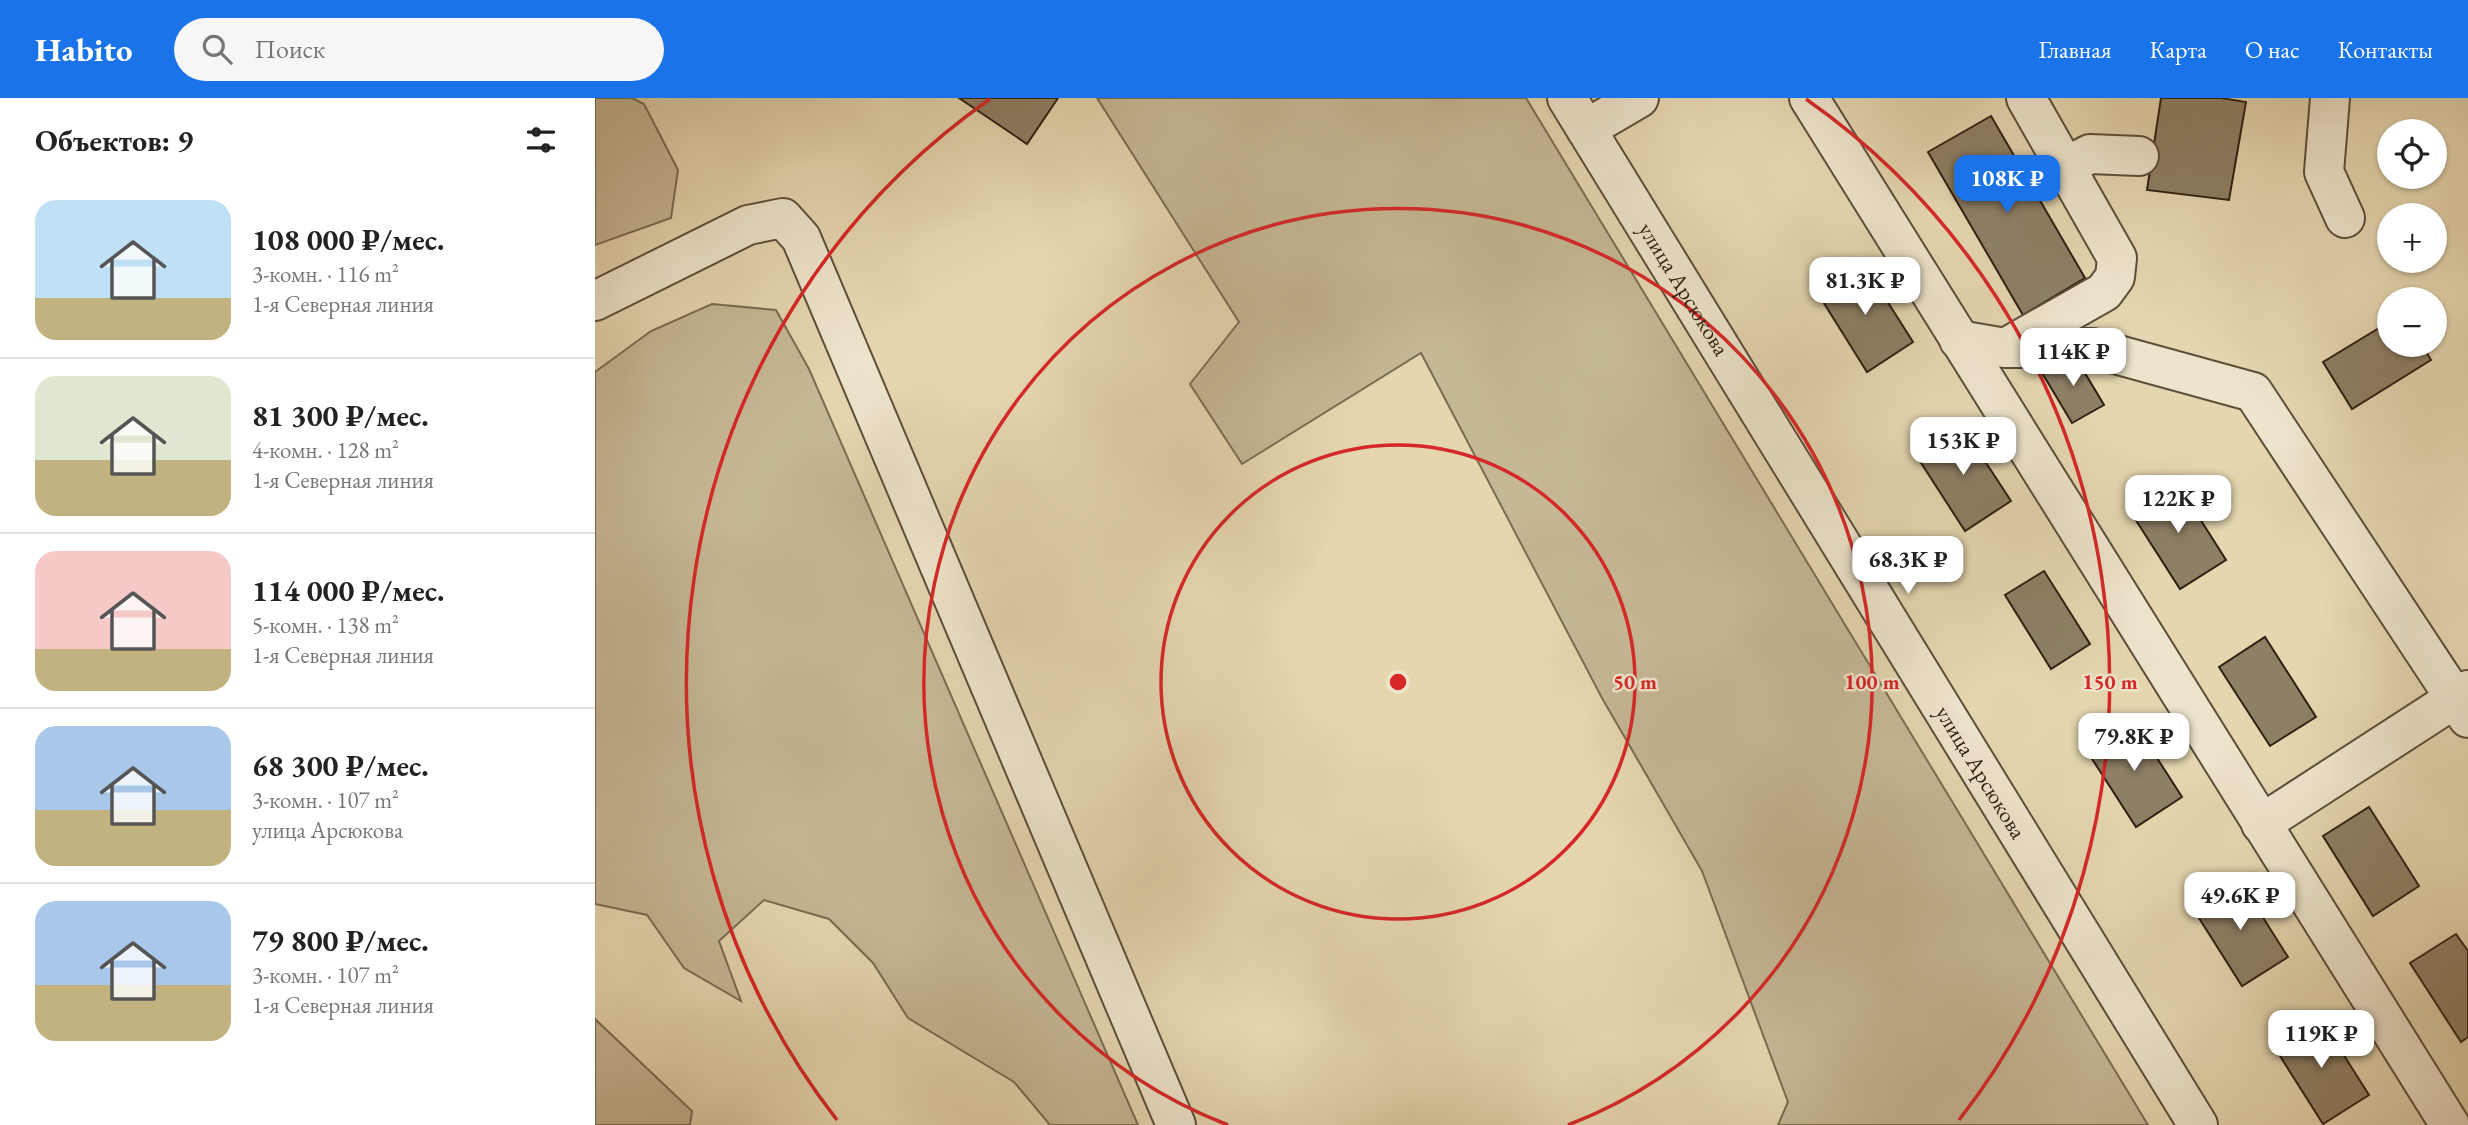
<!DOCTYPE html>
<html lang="ru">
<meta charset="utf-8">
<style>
body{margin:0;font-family:"EB Garamond",serif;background:#f6f6f6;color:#222;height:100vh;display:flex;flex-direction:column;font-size:26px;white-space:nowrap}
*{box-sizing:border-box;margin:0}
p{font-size:23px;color:#767676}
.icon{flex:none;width:38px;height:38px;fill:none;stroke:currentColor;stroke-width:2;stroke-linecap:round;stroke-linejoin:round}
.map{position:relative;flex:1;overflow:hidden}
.details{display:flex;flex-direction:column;background:#fff;width:595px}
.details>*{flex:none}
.tools{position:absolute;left:1782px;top:21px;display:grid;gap:14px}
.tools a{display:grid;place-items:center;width:70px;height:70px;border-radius:50%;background:#fff;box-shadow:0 2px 5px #0004;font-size:35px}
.price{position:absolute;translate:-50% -60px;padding:0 16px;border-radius:14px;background:#fff;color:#222;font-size:23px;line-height:46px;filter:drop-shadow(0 2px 4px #0008)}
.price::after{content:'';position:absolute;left:50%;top:42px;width:21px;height:16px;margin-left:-10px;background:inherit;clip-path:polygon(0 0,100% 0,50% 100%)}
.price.selected{background:#1a73e8;color:#fff}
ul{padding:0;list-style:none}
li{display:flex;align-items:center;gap:21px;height:175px;padding:0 35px}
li+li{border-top:2px solid #e0e0e0}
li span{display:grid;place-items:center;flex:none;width:196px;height:140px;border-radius:21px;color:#555}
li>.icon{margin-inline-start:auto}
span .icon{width:84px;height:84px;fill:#fffc;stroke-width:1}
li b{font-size:30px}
h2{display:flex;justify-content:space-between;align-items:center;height:84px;padding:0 35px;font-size:30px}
header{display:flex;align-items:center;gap:42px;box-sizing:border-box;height:98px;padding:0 35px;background:#1a73e8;color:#fff}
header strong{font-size:33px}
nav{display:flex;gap:38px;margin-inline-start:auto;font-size:24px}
.search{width:490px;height:63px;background:#f6f6f6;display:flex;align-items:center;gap:18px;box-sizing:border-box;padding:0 24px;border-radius:38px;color:#767676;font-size:26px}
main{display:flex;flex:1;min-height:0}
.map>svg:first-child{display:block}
.green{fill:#c6b795;stroke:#7b6c54;stroke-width:2}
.building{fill:#8e7f65;stroke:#302013;stroke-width:2}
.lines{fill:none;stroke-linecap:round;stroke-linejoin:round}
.minor-casing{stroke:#5d4e3a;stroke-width:42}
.minor{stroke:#eee4cc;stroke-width:38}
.ring{fill:none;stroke:#d62828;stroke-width:3.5}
.labels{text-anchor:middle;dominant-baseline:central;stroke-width:5;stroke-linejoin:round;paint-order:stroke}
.street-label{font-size:23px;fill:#302013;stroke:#eee4cc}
.centre{fill:#d62828;stroke:#eee4cc;stroke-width:3.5}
.ring-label{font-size:21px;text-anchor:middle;font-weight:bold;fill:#d62828;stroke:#eee4cc;stroke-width:5;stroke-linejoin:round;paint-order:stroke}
</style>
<header>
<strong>Habito</strong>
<div class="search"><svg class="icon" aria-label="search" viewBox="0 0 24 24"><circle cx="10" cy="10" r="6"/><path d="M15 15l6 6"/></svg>Поиск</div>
<nav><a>Главная</a><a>Карта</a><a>О нас</a><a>Контакты</a></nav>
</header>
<main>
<section class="details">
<h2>Объектов: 9<svg class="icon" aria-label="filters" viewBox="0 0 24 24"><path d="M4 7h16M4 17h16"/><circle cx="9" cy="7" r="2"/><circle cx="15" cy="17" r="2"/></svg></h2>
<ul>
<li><span style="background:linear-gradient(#bfe0f5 70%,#c2b280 0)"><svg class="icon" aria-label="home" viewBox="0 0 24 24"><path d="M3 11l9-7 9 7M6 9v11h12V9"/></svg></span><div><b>108 000 ₽/мес.</b><p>3-комн. · 116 m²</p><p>1-я Северная линия</p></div></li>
<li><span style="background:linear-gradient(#dfe7d0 60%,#c2b280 0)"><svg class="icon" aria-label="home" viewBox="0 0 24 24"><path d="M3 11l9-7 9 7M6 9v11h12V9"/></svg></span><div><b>81 300 ₽/мес.</b><p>4-комн. · 128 m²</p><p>1-я Северная линия</p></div></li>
<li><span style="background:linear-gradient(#f6c9c9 70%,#c2b280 0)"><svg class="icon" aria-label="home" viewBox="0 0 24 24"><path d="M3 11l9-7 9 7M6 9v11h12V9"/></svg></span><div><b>114 000 ₽/мес.</b><p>5-комн. · 138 m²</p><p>1-я Северная линия</p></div></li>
<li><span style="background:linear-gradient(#a9c7e8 60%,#c2b280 0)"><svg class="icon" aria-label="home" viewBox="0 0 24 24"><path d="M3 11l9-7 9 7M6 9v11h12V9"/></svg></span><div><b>68 300 ₽/мес.</b><p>3-комн. · 107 m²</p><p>улица Арсюкова</p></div></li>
<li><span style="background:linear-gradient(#a9c7e8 60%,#c2b280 0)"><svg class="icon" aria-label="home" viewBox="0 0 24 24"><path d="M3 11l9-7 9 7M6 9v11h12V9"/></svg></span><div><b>79 800 ₽/мес.</b><p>3-комн. · 107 m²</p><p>1-я Северная линия</p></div></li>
</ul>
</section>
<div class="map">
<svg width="1873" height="1027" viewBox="0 0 1873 1027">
<rect width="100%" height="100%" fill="#e5d6b0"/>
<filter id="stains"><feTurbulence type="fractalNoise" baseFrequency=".00286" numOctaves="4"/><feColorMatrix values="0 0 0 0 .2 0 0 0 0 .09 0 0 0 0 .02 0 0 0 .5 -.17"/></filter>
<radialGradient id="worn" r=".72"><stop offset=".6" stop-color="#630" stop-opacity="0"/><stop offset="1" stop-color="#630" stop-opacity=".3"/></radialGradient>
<!-- green -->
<g class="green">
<polygon points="0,0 37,0 49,6 83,72 76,120 0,147"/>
<polygon points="502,0 931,0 1553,1027 1183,1027 1193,1004 1107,773 1007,600 826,255 647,366 595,286 644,224"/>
<polygon points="117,206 181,212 214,271 543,1027 455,1027 419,984 313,920 278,865 234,821 169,802 124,843 146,903 89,870 52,817 0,806 0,274 56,233"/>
<polygon points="0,921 97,1013 95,1027 0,1027"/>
</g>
<!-- building -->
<g class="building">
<polygon points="364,0 463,0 432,46"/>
<polygon points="1566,0 1626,0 1651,4 1634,102 1552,92"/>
<polygon points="1396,18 1490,180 1428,217 1333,54"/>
<polygon points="1268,165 1318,244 1272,274 1222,194"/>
<polygon points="1794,224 1794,247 1827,247 1836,262 1757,311 1728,264"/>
<polygon points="1478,255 1509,307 1477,325 1446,273"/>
<polygon points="1365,325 1416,403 1370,433 1319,354"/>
<polygon points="1581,383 1631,462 1585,491 1535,413"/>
<polygon points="1449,473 1495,546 1456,571 1410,497"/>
<polygon points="1670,539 1721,619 1675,648 1624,569"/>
<polygon points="1537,621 1587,699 1541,729 1490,650"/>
<polygon points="1774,709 1824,788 1778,818 1728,738"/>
<polygon points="1643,780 1693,859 1647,888 1597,809"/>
<polygon points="1861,836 1873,853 1873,939 1866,944 1815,865"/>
<polygon points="1724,918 1774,997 1728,1026 1678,947"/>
</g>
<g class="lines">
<!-- minor casing -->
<g class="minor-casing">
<g id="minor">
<path id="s1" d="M972,0L1603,1027"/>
<polyline points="1214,0 1855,1027"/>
<polyline points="1735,0 1729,74 1750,120"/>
<polyline points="991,31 1044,0"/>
<polyline points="1470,69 1495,56 1544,58"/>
<polyline points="0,203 153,127 188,120 206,140 581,1027"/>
<polyline points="1364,242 1410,250 1498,250 1658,294 1873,620"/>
<polyline points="1412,249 1509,194 1520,179 1522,160 1431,0"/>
<polyline points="1666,726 1873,592"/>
</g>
</g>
<!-- minor -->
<use href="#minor" class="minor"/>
</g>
<!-- distance rings -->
<g class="ring">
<circle cx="803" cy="584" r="237"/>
<path d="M633 1027A474 474 0 1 1 973 1027"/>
<path d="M242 1022A712 712 0 0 1 395 1M1211 1A712 712 0 0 1 1364 1022"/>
</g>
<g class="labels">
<!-- street labels -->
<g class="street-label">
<text stroke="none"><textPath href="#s1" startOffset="224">улица Арсюкова</textPath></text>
<text stroke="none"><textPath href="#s1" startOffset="791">улица Арсюкова</textPath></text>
</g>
</g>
<circle cx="803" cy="584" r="10" class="centre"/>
<g class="ring-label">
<text x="1040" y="591">50 m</text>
<text x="1277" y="591">100 m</text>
<text x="1515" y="591">150 m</text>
</g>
<rect width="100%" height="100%" filter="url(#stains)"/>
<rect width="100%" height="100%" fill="url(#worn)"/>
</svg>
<div class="tools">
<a><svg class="icon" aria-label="locate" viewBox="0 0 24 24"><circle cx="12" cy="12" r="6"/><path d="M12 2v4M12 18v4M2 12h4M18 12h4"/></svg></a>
<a>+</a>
<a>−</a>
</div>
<b class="price selected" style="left:1412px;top:117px">108K ₽</b>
<b class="price" style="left:1270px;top:219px">81.3K ₽</b>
<b class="price" style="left:1478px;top:290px">114K ₽</b>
<b class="price" style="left:1368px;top:379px">153K ₽</b>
<b class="price" style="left:1583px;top:437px">122K ₽</b>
<b class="price" style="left:1313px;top:498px">68.3K ₽</b>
<b class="price" style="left:1539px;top:675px">79.8K ₽</b>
<b class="price" style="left:1645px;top:834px">49.6K ₽</b>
<b class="price" style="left:1726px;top:972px">119K ₽</b>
</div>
</main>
